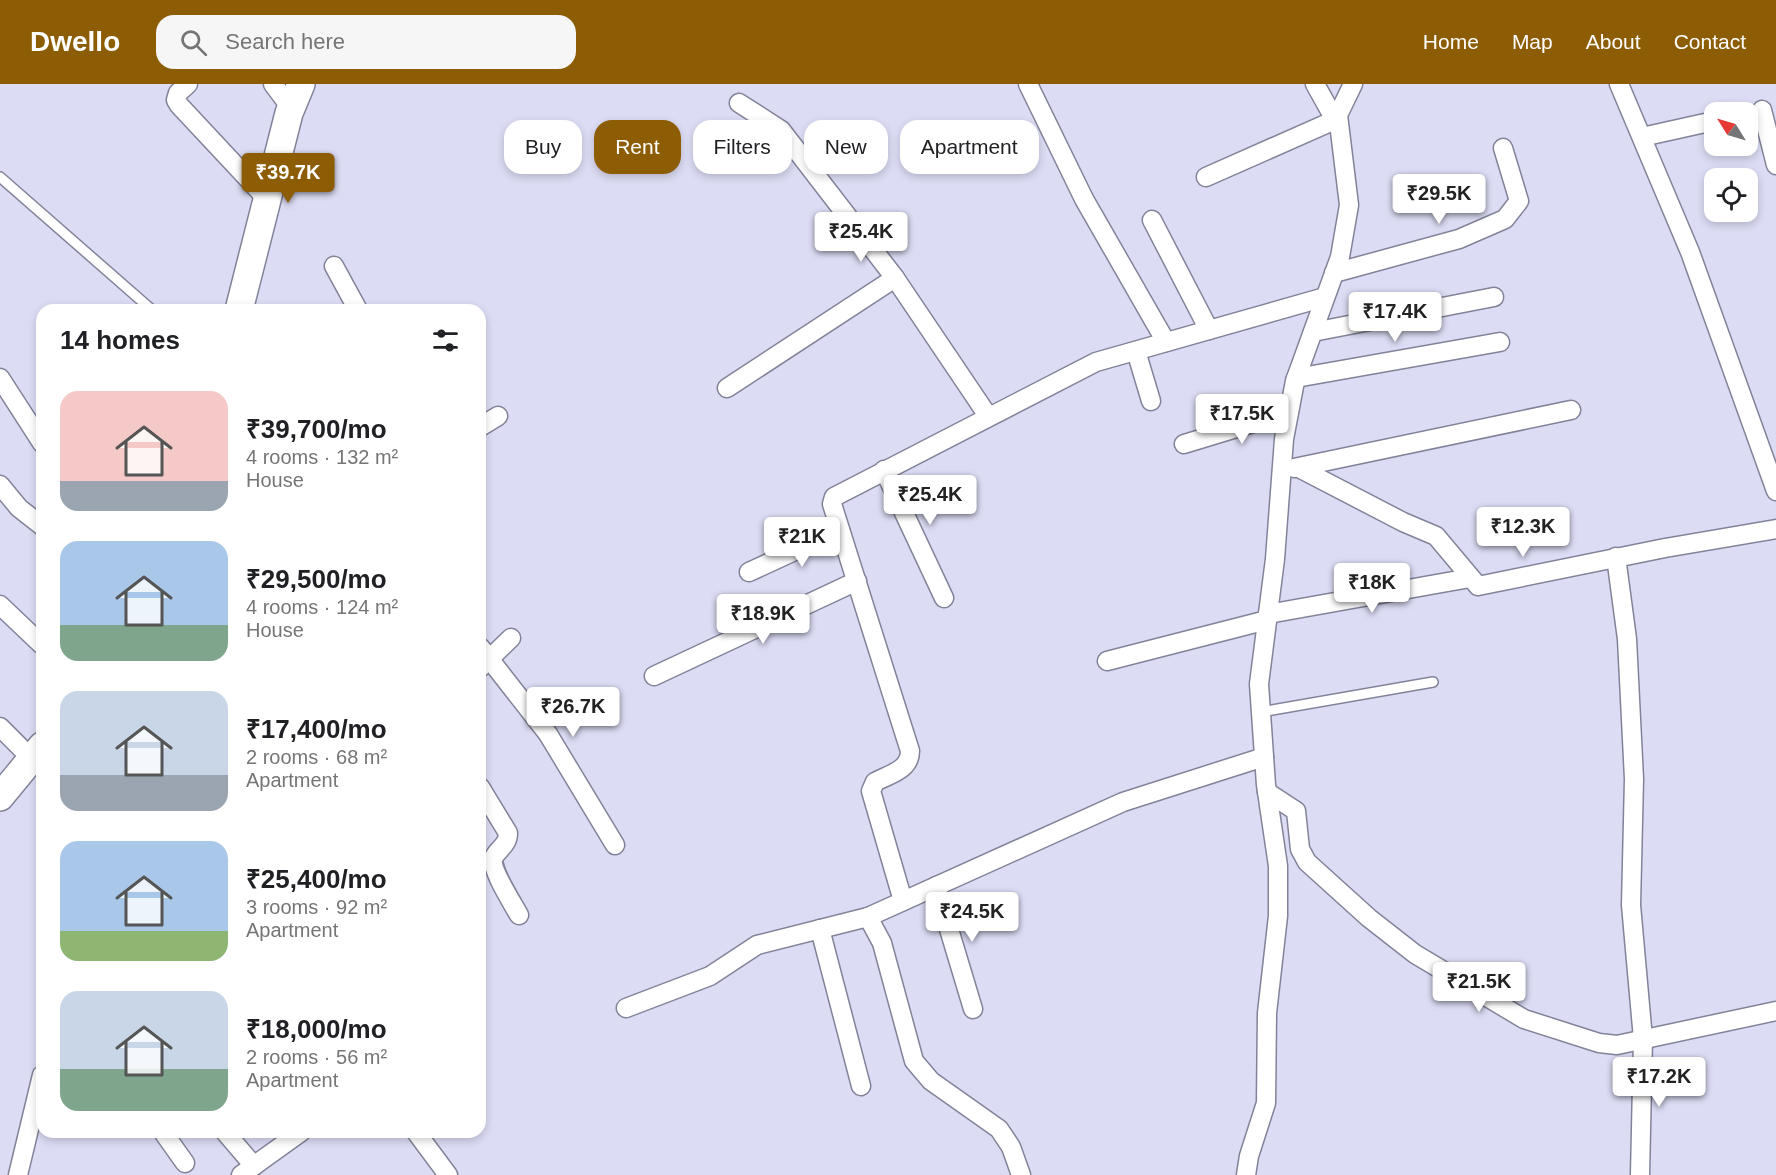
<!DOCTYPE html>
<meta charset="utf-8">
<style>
body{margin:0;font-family:Helvetica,sans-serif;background:#f6f6f6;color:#202124;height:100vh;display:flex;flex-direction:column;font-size:22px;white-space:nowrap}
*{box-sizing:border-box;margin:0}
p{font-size:20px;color:#757577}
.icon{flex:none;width:33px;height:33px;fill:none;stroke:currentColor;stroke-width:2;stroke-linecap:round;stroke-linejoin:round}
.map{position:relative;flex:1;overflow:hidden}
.drawer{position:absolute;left:36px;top:220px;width:450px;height:834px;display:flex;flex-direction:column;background:#fff;border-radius:18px;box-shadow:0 3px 9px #0003}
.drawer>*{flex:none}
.top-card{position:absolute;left:504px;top:36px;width:570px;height:54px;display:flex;gap:12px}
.needle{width:39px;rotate:307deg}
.tools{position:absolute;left:1704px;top:18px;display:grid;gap:12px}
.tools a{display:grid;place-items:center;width:54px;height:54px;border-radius:12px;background:#fff;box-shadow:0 3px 9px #0003;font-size:30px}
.price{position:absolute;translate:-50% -51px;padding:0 14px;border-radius:6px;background:#fff;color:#222;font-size:20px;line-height:39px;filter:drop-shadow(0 2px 3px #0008)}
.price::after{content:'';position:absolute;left:50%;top:36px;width:18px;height:14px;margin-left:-9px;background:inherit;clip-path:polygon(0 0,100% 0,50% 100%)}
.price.active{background:#8d5d05;color:#fff}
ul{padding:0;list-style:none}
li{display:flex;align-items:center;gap:18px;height:150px;padding:0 24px}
li span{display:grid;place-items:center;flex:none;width:168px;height:120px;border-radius:18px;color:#555}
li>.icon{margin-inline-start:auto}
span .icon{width:72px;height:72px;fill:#fffc;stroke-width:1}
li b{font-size:26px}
h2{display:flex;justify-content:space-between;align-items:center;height:72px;padding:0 24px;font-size:26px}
.pill{padding:0 21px;border-radius:18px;background:#fff;box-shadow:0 3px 9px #0003;font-size:21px;line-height:54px}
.pill.active{background:#8d5d05;color:#fff}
header{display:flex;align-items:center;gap:36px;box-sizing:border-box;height:84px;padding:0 30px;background:#8d5d05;color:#fff}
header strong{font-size:28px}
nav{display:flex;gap:33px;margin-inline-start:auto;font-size:21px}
.search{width:420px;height:54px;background:#f6f6f6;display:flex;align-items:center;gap:15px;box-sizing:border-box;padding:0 21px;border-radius:18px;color:#757577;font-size:22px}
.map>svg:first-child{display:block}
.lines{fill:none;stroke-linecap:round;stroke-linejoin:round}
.lane-casing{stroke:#828399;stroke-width:12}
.street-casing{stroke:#828399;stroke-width:21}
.secondary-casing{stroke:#828399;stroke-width:30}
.lane{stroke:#fff;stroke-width:9}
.street{stroke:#fff;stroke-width:18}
.secondary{stroke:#fff;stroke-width:27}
</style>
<header>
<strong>Dwello</strong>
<div class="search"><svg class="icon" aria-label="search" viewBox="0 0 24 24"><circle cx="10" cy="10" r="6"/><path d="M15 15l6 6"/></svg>Search here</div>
<nav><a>Home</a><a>Map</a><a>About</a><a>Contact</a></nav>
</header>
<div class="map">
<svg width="1776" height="1091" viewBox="0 0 1776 1091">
<rect width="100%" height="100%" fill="#dcddf5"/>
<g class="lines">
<!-- lane casing -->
<g class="lane-casing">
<g id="lane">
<polyline points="0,93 152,226"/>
<polyline points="1261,628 1433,598"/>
</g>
</g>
<!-- street casing -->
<g class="street-casing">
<g id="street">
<polyline points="188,0 178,9 176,16 179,21 266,114"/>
<polyline points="273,0 291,24"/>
<polyline points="1028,0 1084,115 1166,258"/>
<polyline points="1315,0 1339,43"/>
<polyline points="1619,0 1690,168 1776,407"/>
<polyline points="739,19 781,46 895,194 988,332"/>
<polyline points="1762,26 1776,81"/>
<polyline points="1642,53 1714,37"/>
<polyline points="1206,93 1335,36"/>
<polyline points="1152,136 1209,246"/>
<polyline points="334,182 358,226"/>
<polyline points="1334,189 1459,155 1505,135 1519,117 1503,64"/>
<polyline points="1313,248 1494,213"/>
<polyline points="1136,267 1151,317"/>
<polyline points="0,294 42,359"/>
<polyline points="1296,294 1500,258"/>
<polyline points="727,304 895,194"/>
<polyline points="480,343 498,332"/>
<polyline points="1184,360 1289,328"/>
<polyline points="1294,384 1571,326"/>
<polyline points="1299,384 1403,438 1436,452 1478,502 1665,464 1776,445"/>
<polyline points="884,386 944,514"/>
<polyline points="0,401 19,424 42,442"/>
<polyline points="1616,473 1627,555 1634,695 1631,821 1643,955 1640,1091"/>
<polyline points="749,488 840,446"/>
<polyline points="0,521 42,561"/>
<polyline points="1268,530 1470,494"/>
<polyline points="480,563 548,650 615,761"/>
<polyline points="1107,577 1267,536"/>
<polyline points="480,584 511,554"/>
<polyline points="654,592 857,497"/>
<polyline points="0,643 32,675"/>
<path d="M480,703L508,749C508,761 499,764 494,773C489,783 513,820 519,831"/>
<polyline points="1267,708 1296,727 1300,765 1307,778 1369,834 1415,870 1524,935 1599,959 1617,961 1776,927"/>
<polyline points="936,802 973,925"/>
<path d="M903,817L871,707L875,698C890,690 910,686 910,667L832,420L834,413L1096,278L1325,213"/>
<polyline points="868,833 882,859 914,977 931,997 999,1045 1011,1063 1021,1091"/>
<polyline points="820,845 861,1002"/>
<polyline points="626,924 710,892 757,861 868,833 1123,718 1264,673"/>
<polyline points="163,1048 185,1079"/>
<polyline points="225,1048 254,1082"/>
<polyline points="416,1048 448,1091"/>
<polyline points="18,1091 42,991"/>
<polyline points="241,1091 301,1048"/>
<polyline points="1246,1091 1249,1072 1266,1019 1267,929 1278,832 1278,782 1266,701 1259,600 1275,475 1284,355 1295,297 1340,173 1349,121 1338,31 1353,0"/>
</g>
</g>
<!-- secondary casing -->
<g class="secondary-casing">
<g id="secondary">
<polyline points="239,226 289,29 301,0"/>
<polyline points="0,713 42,662"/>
</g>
</g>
<!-- lane -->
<use href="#lane" class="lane"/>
<!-- street -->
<use href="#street" class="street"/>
<!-- secondary -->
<use href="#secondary" class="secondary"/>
</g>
</svg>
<div class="tools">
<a><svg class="needle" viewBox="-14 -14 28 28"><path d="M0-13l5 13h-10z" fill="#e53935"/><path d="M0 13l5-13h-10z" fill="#757577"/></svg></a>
<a><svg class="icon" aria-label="locate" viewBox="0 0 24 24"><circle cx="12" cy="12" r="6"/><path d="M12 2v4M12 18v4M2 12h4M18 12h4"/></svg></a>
</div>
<b class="price active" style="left:288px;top:120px">₹39.7K</b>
<b class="price" style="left:1439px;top:141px">₹29.5K</b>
<b class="price" style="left:861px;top:179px">₹25.4K</b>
<b class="price" style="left:1395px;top:259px">₹17.4K</b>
<b class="price" style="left:1242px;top:361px">₹17.5K</b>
<b class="price" style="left:930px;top:442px">₹25.4K</b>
<b class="price" style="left:1523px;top:474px">₹12.3K</b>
<b class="price" style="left:802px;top:484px">₹21K</b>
<b class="price" style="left:1372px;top:530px">₹18K</b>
<b class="price" style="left:763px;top:561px">₹18.9K</b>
<b class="price" style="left:573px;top:654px">₹26.7K</b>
<b class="price" style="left:972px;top:859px">₹24.5K</b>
<b class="price" style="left:1479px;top:929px">₹21.5K</b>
<b class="price" style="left:1659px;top:1024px">₹17.2K</b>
<div class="top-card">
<a class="pill">Buy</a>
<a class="pill active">Rent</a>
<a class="pill">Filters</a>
<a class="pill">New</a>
<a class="pill">Apartment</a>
</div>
<section class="drawer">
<h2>14 homes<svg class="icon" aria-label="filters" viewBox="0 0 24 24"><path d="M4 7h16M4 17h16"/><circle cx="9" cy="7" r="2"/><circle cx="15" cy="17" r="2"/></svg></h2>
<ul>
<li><span style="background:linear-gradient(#f6c9c9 75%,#9aa5b1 0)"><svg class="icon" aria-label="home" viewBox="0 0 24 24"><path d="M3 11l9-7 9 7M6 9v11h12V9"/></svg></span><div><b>₹39,700/mo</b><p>4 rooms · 132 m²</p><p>House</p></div></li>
<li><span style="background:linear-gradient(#a9c7e8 70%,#7fa58c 0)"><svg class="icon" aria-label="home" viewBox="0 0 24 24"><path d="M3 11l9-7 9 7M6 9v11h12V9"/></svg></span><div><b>₹29,500/mo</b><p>4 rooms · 124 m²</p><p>House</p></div></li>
<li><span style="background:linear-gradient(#c9d6e8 70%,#9aa5b1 0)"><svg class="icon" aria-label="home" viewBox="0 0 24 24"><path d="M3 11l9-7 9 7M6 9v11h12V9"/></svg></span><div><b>₹17,400/mo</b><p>2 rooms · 68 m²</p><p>Apartment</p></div></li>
<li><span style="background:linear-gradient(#a9c7e8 75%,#8fb573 0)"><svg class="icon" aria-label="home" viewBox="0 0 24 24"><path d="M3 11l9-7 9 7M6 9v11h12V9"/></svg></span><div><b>₹25,400/mo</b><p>3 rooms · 92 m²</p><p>Apartment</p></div></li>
<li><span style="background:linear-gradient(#c9d6e8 65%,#7fa58c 0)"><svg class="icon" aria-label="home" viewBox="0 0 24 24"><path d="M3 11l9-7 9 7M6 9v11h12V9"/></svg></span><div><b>₹18,000/mo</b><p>2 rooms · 56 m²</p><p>Apartment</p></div></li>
</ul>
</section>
</div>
